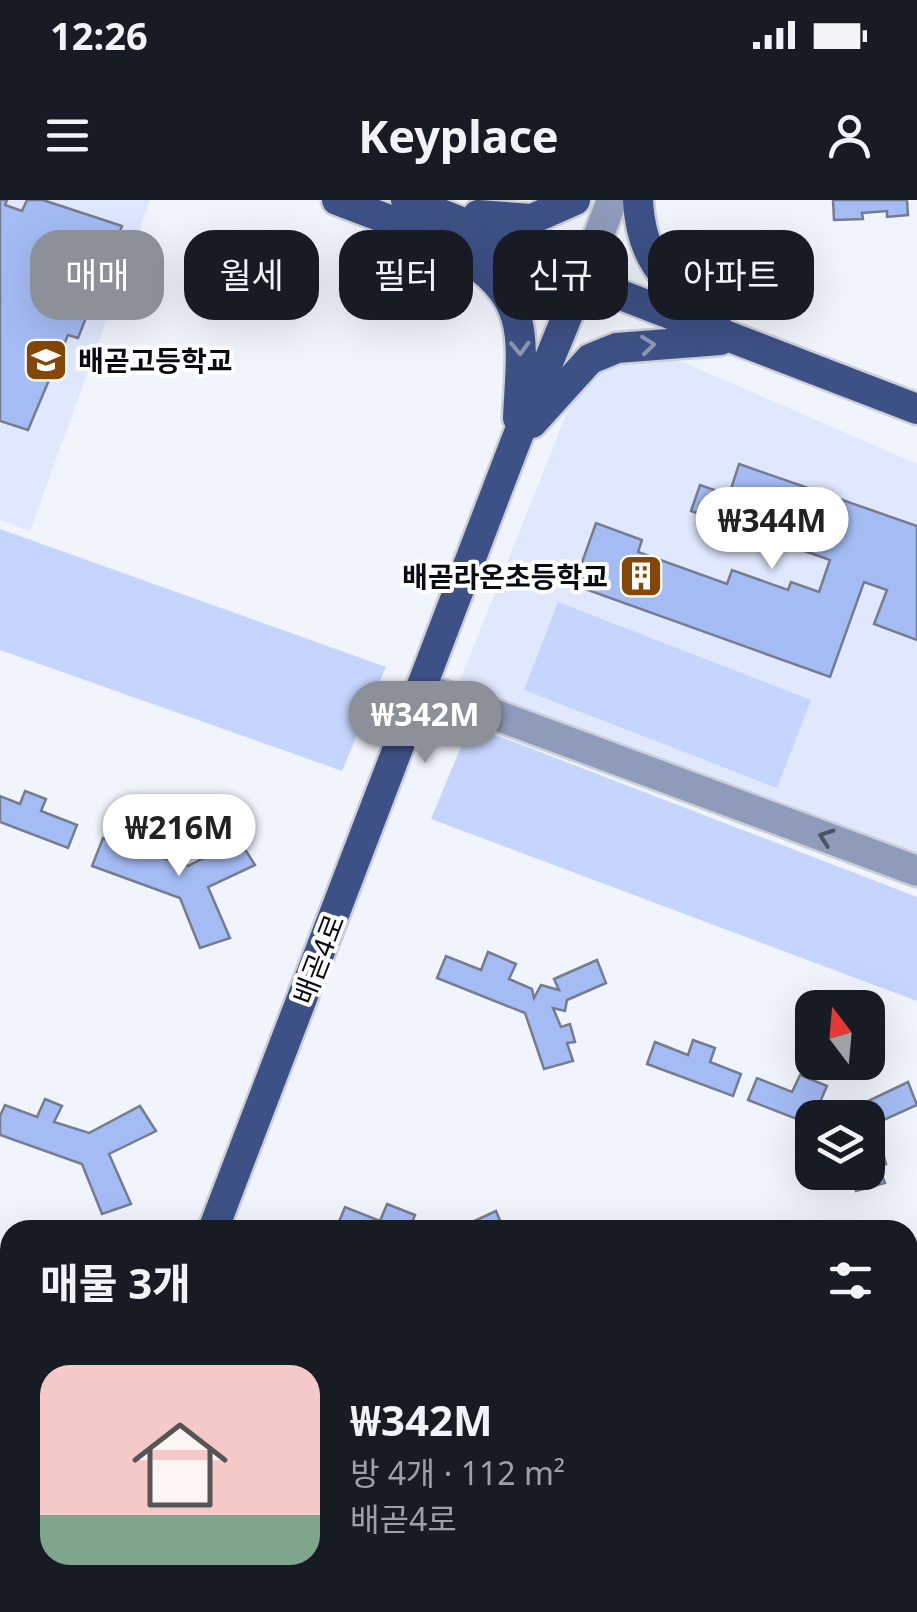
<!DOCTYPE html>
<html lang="ko">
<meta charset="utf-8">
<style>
body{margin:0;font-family:"Noto Sans","Noto Sans KR",sans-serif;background:#242831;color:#f1f3f6;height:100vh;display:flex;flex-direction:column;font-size:38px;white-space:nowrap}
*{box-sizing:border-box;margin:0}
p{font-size:32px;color:#9ea1a6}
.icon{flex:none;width:55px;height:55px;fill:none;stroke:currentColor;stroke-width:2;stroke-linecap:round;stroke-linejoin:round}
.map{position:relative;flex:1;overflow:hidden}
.panel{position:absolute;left:0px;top:1020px;width:918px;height:392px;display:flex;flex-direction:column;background:#171b24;border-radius:30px 30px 0 0;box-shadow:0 10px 40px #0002}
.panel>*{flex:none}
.guide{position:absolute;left:30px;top:30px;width:858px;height:90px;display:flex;gap:20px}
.needle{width:65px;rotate:344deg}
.fabs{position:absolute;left:795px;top:790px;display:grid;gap:20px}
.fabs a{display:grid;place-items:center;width:90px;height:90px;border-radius:20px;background:#171b24;box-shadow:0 10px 40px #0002;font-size:50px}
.price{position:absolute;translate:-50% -85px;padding:0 22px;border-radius:35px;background:#fff;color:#222;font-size:32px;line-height:65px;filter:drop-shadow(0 2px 5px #0008)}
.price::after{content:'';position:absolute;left:50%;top:60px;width:30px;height:22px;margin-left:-15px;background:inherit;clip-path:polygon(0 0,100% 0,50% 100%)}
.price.active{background:#8c9099;color:#fff}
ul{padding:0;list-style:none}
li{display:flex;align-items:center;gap:30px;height:250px;padding:0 40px}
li+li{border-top:2px solid #363941}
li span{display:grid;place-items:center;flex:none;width:280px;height:200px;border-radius:30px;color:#555}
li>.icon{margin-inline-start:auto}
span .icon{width:120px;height:120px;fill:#fffc;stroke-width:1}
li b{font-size:42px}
h2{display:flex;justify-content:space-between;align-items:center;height:120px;padding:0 40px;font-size:42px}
.pill{padding:0 35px;border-radius:30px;background:#171b24;box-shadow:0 10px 40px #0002;font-size:35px;line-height:90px}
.pill.active{background:#8c9099;color:#fff}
.status{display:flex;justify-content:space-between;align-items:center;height:70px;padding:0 50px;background:#171b24;direction:ltr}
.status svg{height:28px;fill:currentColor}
header{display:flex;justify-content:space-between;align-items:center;height:130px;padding:0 40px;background:#171b24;font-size:45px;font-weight:700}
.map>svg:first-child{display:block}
.built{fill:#dfe8fd}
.green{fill:#c5d5fd}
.building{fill:#a4bbf4;stroke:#757c8e;stroke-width:2.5}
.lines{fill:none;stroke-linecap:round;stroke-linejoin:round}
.minor-casing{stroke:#cbcfd7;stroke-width:35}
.major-casing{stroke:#cbcfd7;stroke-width:35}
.minor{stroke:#8e9bba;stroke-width:30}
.major{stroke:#3e5186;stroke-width:30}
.oneway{stroke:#8b97b6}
.oneway2{stroke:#4c5466}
.labels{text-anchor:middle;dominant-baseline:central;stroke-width:8;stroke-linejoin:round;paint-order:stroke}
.poi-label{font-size:28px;font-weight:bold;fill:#0a0c13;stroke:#fff;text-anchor:start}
.street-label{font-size:28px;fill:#0a0c13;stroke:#fff}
</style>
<div class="status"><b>12:26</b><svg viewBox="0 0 49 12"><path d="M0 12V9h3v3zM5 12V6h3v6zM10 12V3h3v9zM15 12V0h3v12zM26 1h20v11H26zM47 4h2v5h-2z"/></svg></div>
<header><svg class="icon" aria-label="menu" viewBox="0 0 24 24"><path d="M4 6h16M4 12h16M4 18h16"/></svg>Keyplace<svg class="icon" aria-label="person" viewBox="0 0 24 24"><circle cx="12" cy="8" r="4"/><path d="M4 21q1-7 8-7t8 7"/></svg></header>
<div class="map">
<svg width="917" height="1412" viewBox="0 0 917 1412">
<rect width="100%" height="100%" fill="#f0f4fc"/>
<!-- built -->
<g class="built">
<polygon points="0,0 150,0 30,331 0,320"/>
<polygon points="671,157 917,264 917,657 458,486 572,200 584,184 611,158"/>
</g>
<!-- green -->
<g class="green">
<polygon points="0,329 386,467 342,571 0,450"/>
<polygon points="558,402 811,500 777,588 524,490"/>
<polygon points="470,525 917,697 917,801 431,619"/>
</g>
<!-- building -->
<g class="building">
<polygon points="0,0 7,0 5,5 22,11 27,0 43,0 122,26 78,138 68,135 28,230 0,221"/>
<polygon points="833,0 907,0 908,15 887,17 887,11 862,13 863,19 834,20"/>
<polygon points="739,264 917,326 917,440 874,424 887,390 864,382 830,477 574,385 596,323 642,340 638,352 727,384 732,370 788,390 791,382 819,392 830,360 691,311 700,285 729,295"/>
<polygon points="25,591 46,599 41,611 77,625 68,648 0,622 0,596 20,604"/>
<polygon points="144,633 161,640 153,655 188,666 239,640 255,665 208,687 230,738 200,748 180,698 92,666 103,638 136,651"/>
<polygon points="488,752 516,764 509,779 532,789 534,798 541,785 559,790 554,779 597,760 606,783 567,800 565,811 553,808 561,827 570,824 575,842 567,843 573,861 544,869 525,813 437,778 446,756 481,770"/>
<polygon points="693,840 715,848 710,862 741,874 733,896 647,864 655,842 688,855"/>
<polygon points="800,875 827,886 820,902 844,911 845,918 812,918 812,925 748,900 757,878 792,892"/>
<polygon points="908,882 917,905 879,922 877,933 868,930 868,918 847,918 853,907 871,912 866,902"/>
<polygon points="45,899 62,906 54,922 89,933 140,906 156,931 109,954 131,1004 102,1014 82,964 0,935 0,916 5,905 37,917"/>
<polygon points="868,936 873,949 881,946 886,964 878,966 885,983 856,991 850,972 868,972"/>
<polygon points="387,1004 415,1015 409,1030 336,1029 345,1007 380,1021"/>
<polygon points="496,1011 504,1030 455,1030"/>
<polygon points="10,1170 10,1259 5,1261 0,1249 0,1176"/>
<polygon points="908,1217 917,1221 917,1262 908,1258"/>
<polygon points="563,1402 586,1402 601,1408 604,1402 636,1403 632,1412 559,1412"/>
</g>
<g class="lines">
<!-- minor casing -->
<g class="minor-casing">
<g id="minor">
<polyline points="582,80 612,0"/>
<polyline points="423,488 917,671"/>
</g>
</g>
<!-- major casing -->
<g class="major-casing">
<g id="major">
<polyline points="337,0 450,43 535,70"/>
<path d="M406,0C467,25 526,45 582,80L917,209"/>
<path d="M638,0C641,65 671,84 716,124"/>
<polyline points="478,15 532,19 575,0"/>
<path d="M464,57C534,98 521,147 518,218"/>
<polyline points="532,223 590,159 617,148 720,140"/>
<polyline points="213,1030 517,238 582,80"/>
<polyline points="65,1412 68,1402"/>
</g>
</g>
<!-- minor -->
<use href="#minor" class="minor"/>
<!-- major -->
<use href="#major" class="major"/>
</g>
<!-- one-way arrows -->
<defs><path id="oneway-chevron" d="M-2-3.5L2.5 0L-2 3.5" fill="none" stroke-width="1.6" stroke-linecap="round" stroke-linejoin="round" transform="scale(2.5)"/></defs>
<g class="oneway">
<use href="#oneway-chevron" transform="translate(648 145) rotate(-6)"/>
<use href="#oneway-chevron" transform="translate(520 148) rotate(88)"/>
</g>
<use class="oneway2" href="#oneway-chevron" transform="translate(826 637) rotate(-160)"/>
<!-- icons -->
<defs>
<g id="school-square" transform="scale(2.25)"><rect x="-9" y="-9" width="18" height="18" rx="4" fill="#844706" stroke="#fff"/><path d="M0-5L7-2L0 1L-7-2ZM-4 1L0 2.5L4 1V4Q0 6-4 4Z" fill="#fff"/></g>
<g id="building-square" transform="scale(2.25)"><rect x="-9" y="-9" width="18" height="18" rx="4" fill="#844706" stroke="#fff"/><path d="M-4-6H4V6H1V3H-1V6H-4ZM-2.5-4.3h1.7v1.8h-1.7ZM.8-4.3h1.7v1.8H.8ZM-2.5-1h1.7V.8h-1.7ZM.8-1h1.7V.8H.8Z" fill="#fff"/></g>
</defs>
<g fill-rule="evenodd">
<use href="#school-square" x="46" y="160"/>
<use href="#building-square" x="641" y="376"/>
</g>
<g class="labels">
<!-- poi labels -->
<g class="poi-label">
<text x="78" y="160">배곧고등학교</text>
<text x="608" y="376" text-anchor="end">배곧라온초등학교</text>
</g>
<!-- street labels -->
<g class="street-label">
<text transform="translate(318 759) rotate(-69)">배곧4로</text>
</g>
</g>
</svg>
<div class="fabs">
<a><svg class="needle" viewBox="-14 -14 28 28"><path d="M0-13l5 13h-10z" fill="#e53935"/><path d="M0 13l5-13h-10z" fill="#9ea1a6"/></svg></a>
<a><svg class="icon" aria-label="layers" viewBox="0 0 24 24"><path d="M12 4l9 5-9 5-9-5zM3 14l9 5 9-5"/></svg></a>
</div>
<b class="price" style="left:772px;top:372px">₩344M</b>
<b class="price active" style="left:425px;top:566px">₩342M</b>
<b class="price" style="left:179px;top:679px">₩216M</b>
<div class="guide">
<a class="pill active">매매</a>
<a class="pill">월세</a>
<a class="pill">필터</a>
<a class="pill">신규</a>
<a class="pill">아파트</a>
</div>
<section class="panel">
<h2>매물 3개<svg class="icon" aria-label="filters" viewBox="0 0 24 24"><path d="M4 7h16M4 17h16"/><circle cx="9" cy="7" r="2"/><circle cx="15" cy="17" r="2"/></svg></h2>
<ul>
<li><span style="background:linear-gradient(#f6c9c9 75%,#7fa58c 0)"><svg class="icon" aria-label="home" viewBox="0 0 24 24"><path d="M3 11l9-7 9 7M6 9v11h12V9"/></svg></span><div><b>₩342M</b><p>방 4개 · 112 m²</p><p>배곧4로</p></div></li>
</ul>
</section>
</div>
